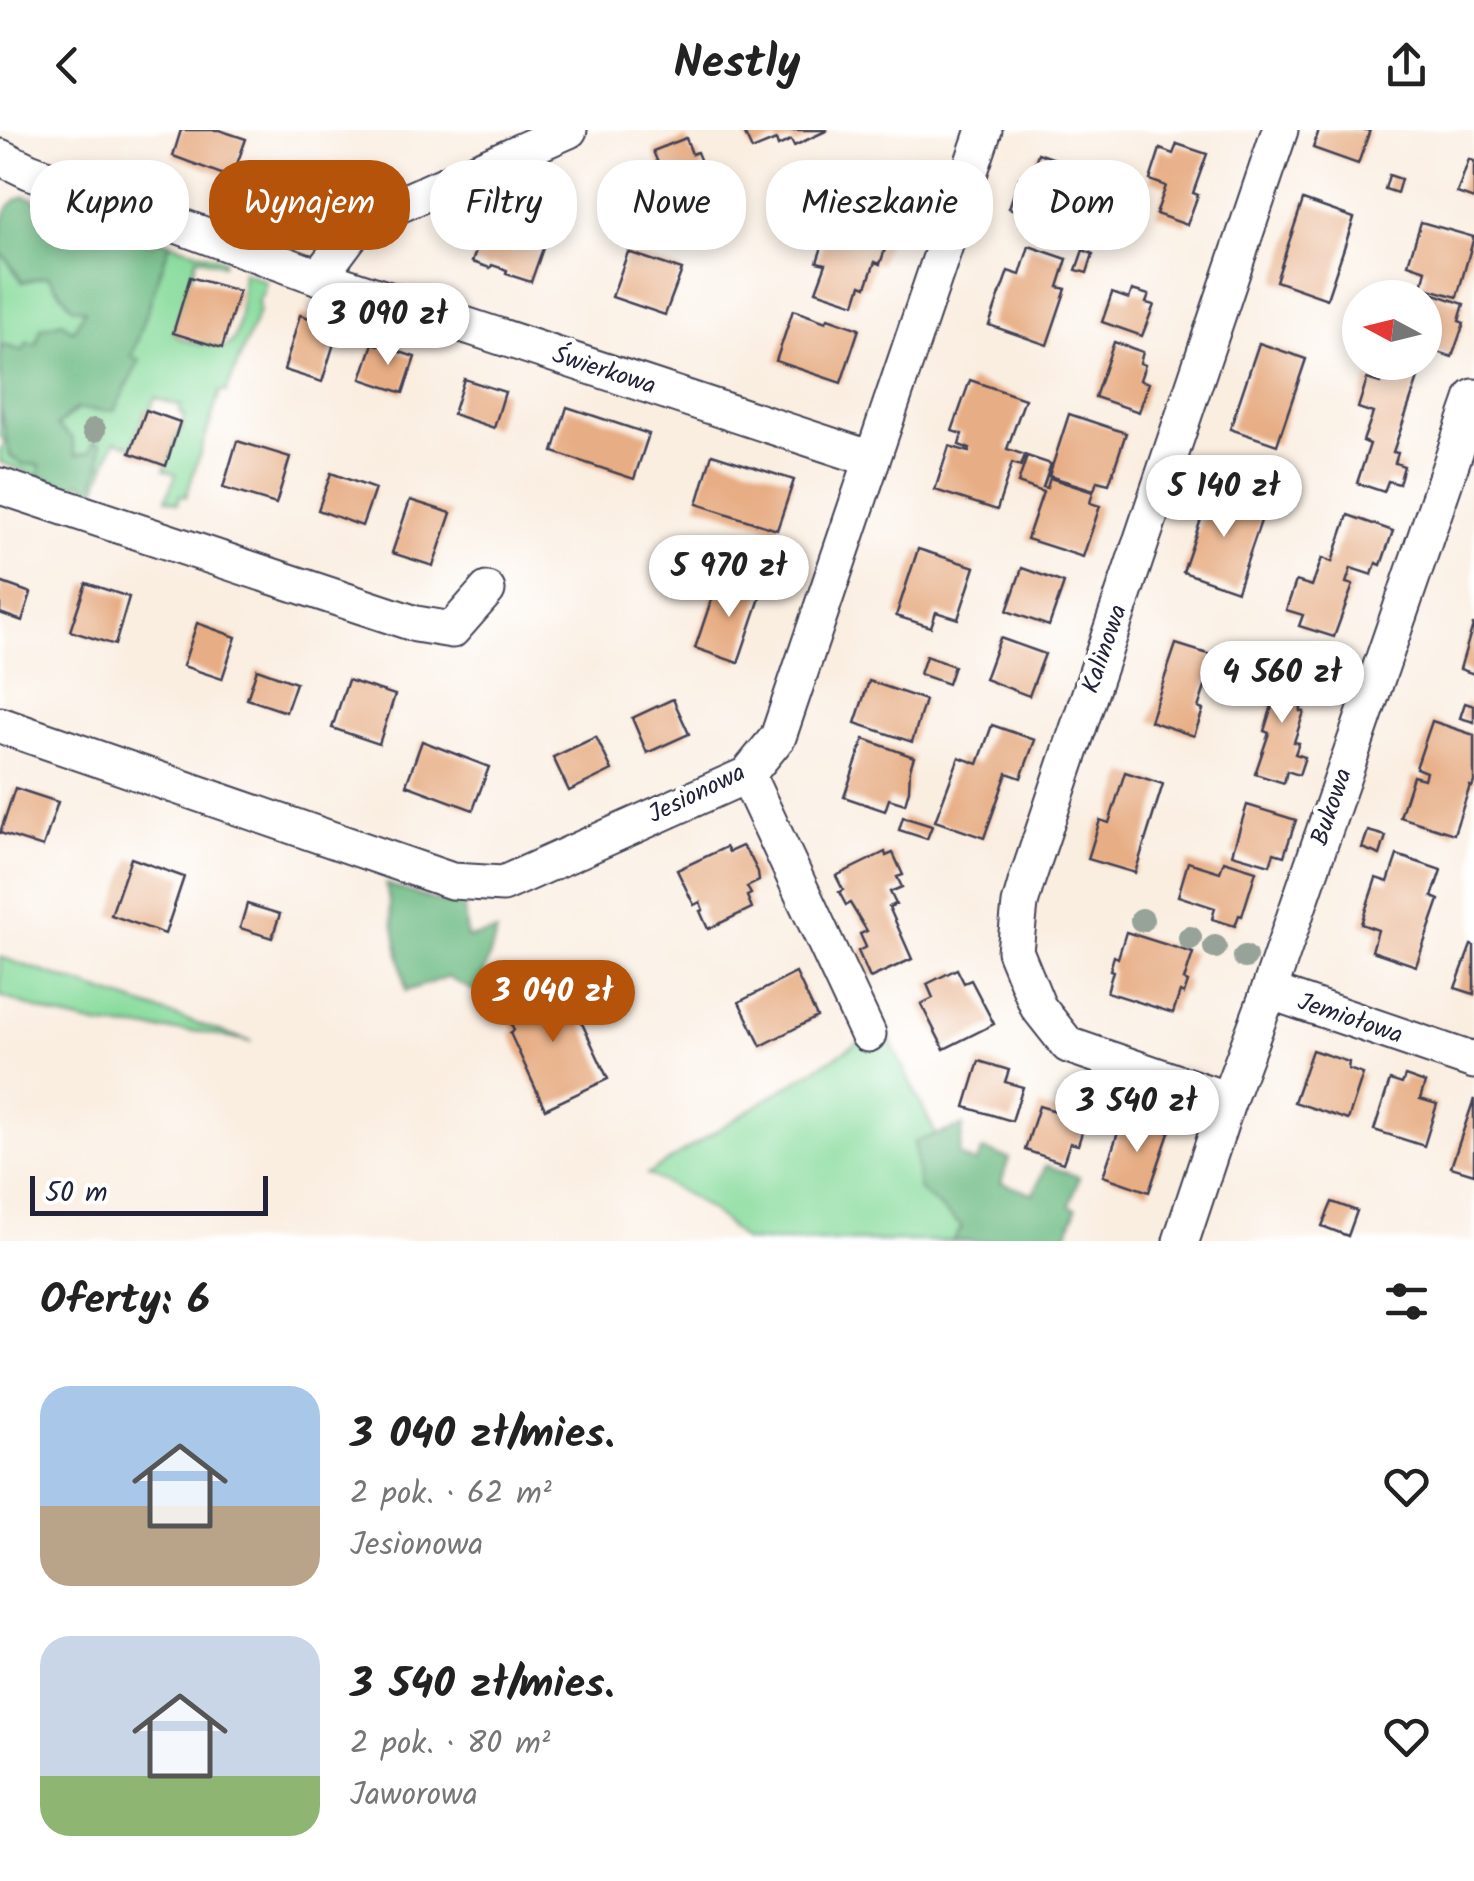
<!DOCTYPE html>
<html lang="pl">
<meta charset="utf-8">
<style>
body{margin:0;font-family:Kalam,sans-serif;background:#f2f2f2;color:#222;height:100vh;display:flex;flex-direction:column;font-size:38px;white-space:nowrap}
*{box-sizing:border-box;margin:0}
p{font-size:32px;color:#767676}
.icon{flex:none;width:55px;height:55px;fill:none;stroke:currentColor;stroke-width:2;stroke-linecap:round;stroke-linejoin:round}
.map{position:relative;height:1111px;overflow:hidden}
.side{display:flex;flex-direction:column;background:#fff;flex:1}
.side>*{flex:none}
.hud{position:absolute;left:30px;top:30px;width:1415px;height:90px;display:flex;gap:20px}
.needle{width:65px;rotate:277deg}
.fabs{position:absolute;left:1342px;top:150px;display:grid;gap:20px}
.fabs a{display:grid;place-items:center;width:100px;height:100px;border-radius:50%;background:#fff;box-shadow:0 5px 15px #0003;font-size:50px}
.scale{position:absolute;left:30px;bottom:25px;width:238px;box-sizing:border-box;padding-left:10px;border:5px solid #22223b;border-top:0;font-size:28px;line-height:35px;white-space:nowrap;color:#22223b;-webkit-text-stroke:8px #fff;paint-order:stroke}
.price{position:absolute;translate:-50% -85px;padding:0 22px;border-radius:35px;background:#fff;color:#222;font-size:32px;line-height:65px;filter:drop-shadow(0 2px 5px #0008)}
.price::after{content:'';position:absolute;left:50%;top:60px;width:30px;height:22px;margin-left:-15px;background:inherit;clip-path:polygon(0 0,100% 0,50% 100%)}
.price.selected{background:#b45309;color:#fff}
ul{padding:0;list-style:none}
li{display:flex;align-items:center;gap:30px;height:250px;padding:0 40px}
li span{display:grid;place-items:center;flex:none;width:280px;height:200px;border-radius:30px;color:#555}
li>.icon{margin-inline-start:auto}
span .icon{width:120px;height:120px;fill:#fffc;stroke-width:1}
li b{font-size:42px}
h2{display:flex;justify-content:space-between;align-items:center;height:120px;padding:0 40px;font-size:42px}
.tag{padding:0 35px;border-radius:40px;background:#fff;box-shadow:0 5px 15px #0003;font-size:35px;line-height:90px}
.tag.selected{background:#b45309;color:#fff}
header{display:flex;justify-content:space-between;align-items:center;height:130px;padding:0 40px;background:#fff;font-size:45px;font-weight:800}
.map>svg:first-child{display:block}
.green{fill:#88db9c;stroke:#557e6c;stroke-width:2.5}
.forest{fill:#6ebb84;stroke:#486e60;stroke-width:2.5}
.building{fill:#e7ad84}
.lines{fill:none;stroke-linecap:round;stroke-linejoin:round}
.minor-casing{stroke:#424154;stroke-width:39}
.minor{stroke:#fff;stroke-width:35}
.tree{fill:#97a298}
.labels{text-anchor:middle;dominant-baseline:central;stroke-width:9;stroke-linejoin:round;paint-order:stroke}
.street-label{font-size:25px;fill:#22223b;stroke:#fff}
</style>
<header><svg class="icon" aria-label="back" viewBox="0 0 24 24"><path d="M15 5l-7 7 7 7"/></svg>Nestly<svg class="icon" aria-label="share" viewBox="0 0 24 24"><path d="M12 15V3M7 8l5-5 5 5M5 13v7h14v-7"/></svg></header>
<div class="map">
<svg width="1474" height="1111" viewBox="0 0 1474 1111">
<rect width="100%" height="100%" fill="#fff"/>
<filter id="ink" filterUnits="userSpaceOnUse"><feTurbulence type="fractalNoise" baseFrequency=".01" numOctaves="2"/><feDisplacementMap in="SourceGraphic" scale="20" xChannelSelector="R" yChannelSelector="G"/><feConvolveMatrix kernelMatrix="1 2 1 2 8 2 1 2 1" color-interpolation-filters="sRGB"/></filter>
<filter id="wash" filterUnits="userSpaceOnUse"><feTurbulence type="fractalNoise" baseFrequency=".0048" numOctaves="4" result="noise"/><feDisplacementMap in="SourceGraphic" scale="40" xChannelSelector="R" yChannelSelector="G"/><feGaussianBlur stdDeviation="2.25" result="paint"/><feColorMatrix in="noise" values="0 0 0 0 0 0 0 0 0 0 0 0 0 0 0 0 0 1.4 0 .05"/><feComposite in="paint" operator="in"/></filter>
<g filter="url(#wash)">
<rect width="100%" height="100%" fill="#faeee1"/>
<!-- green -->
<g class="green">
<path d="M170,113L224,130L223,135L197,127L173,203L178,205L179,208L201,215L203,212C210,214 220,220 227,216C243,208 241,158 243,142L266,151L263,164L258,170L259,181L226,262L220,261L186,367L180,365L178,373L166,369L176,344L164,340L179,301L182,300L184,286L180,281L181,276L155,268L149,281H145L133,316L115,311L98,354L95,351L101,332L90,322L76,325L57,296L139,230L131,228Z"/>
<polygon points="0,125 4,126 22,152 48,146 72,177 85,179 73,202 23,221 4,215 0,220"/>
<polygon points="0,275 10,326 23,334 40,335 39,346 0,332 0,320 5,313 0,305"/>
<polygon points="0,827 252,912 202,902 101,896 54,885 0,866"/>
<path d="M871,872L936,1005L914,1013L962,1097L953,1111H744C713,1078 688,1064 647,1044L862,910Z"/>
</g>
<!-- forest -->
<g class="forest">
<path d="M25,66L137,102L143,112L152,114L162,110L170,113L132,227L140,230L114,281L75,279L57,296L72,308L76,325L90,322L94,311L101,314V332L95,351L98,354L96,361L80,352L73,357L39,346L40,335L23,334L10,326L0,275V220L4,215L23,221L27,212L36,215L41,198L62,192L73,201L85,180L72,177L48,146L22,152L5,126L0,125C0,104 0,72 25,66Z"/>
<polygon points="386,754 439,772 464,777 467,808 497,802 478,863 447,847 406,861"/>
<polygon points="963,996 959,1026 976,1033 983,1020 1009,1028 1001,1053 1034,1064 1046,1035 1079,1047 1070,1076 1076,1079 1065,1111 953,1111 962,1097 919,1059 914,1012"/>
</g>
<g id="blocks">
<!-- building -->
<g class="building">
<polygon points="181,0 219,0 246,9 232,48 173,26"/>
<polygon points="743,0 828,0 794,16 791,10 778,16 776,10 752,20"/>
<polygon points="1319,0 1370,0 1358,34 1313,18"/>
<polygon points="686,8 692,24 697,22 703,37 695,60 705,63 691,105 640,88 648,65 639,62 646,43 655,46 660,38 653,21"/>
<polygon points="1177,14 1207,24 1193,63 1198,65 1187,95 1156,84 1166,56 1150,50 1160,19 1173,24"/>
<polygon points="1038,23 1075,36 1057,94 1009,78 1019,48 1029,51"/>
<polygon points="1469,29 1474,31 1474,69 1457,63"/>
<polygon points="1389,45 1401,49 1397,63 1385,59"/>
<polygon points="851,58 885,70 879,88 894,93 880,134 875,132 866,157 861,155 855,174 816,161 826,134 817,132 837,71 846,74"/>
<polygon points="1303,70 1354,88 1327,169 1276,151"/>
<polygon points="488,87 547,107 531,152 506,144 507,140 492,135 490,138 472,132"/>
<polygon points="1421,92 1474,107 1457,167 1422,157 1426,140 1408,134"/>
<polygon points="1029,116 1067,129 1058,157 1066,159 1047,215 989,195 1008,141 1020,145"/>
<polygon points="1083,120 1093,124 1087,143 1076,140"/>
<polygon points="628,122 682,140 665,185 612,167"/>
<polygon points="190,147 239,161 222,218 173,203"/>
<polygon points="1408,155 1464,174 1459,191 1464,193 1452,227 1425,218 1425,168 1404,168"/>
<polygon points="1132,160 1149,165 1146,173 1154,175 1142,206 1102,192 1112,163 1129,169"/>
<polygon points="793,180 826,192 828,188 859,199 841,253 776,231"/>
<polygon points="300,185 339,197 322,252 284,240"/>
<polygon points="1114,212 1143,222 1140,233 1145,235 1140,250 1149,253 1139,282 1095,267"/>
<polygon points="373,213 415,227 403,263 361,249"/>
<polygon points="1259,213 1306,229 1277,315 1230,299"/>
<polygon points="1386,237 1418,248 1393,322 1398,323 1395,333 1404,336 1399,354 1388,351 1384,362 1357,353 1370,314 1363,311 1373,283 1358,278 1367,249 1380,253"/>
<polygon points="464,249 505,262 494,298 453,284"/>
<polygon points="970,250 1025,269 1007,319 1025,325 1021,336 1012,333 997,380 935,360 949,316 969,322 970,319 959,315 962,304 952,301"/>
<polygon points="567,277 649,304 634,349 553,322"/>
<polygon points="146,280 180,292 166,336 130,323"/>
<polygon points="1069,284 1126,303 1109,354 1097,351 1094,360 1049,346"/>
<polygon points="237,311 290,327 276,374 223,358"/>
<polygon points="712,324 794,350 777,400 697,374"/>
<polygon points="1027,326 1051,334 1043,357 1047,358 1050,348 1093,362 1090,373 1100,376 1083,427 1027,409 1043,362 1018,353"/>
<polygon points="331,343 375,359 362,396 318,380"/>
<polygon points="1211,360 1265,379 1237,461 1183,442"/>
<polygon points="410,370 451,383 433,436 392,423"/>
<polygon points="1348,385 1393,401 1381,435 1376,433 1372,445 1351,438 1346,453 1353,455 1334,507 1299,496 1303,485 1286,480 1296,451 1312,456 1322,428 1332,432"/>
<polygon points="918,419 975,437 958,489 936,482 931,497 896,486"/>
<polygon points="1022,438 1064,453 1049,496 1007,481"/>
<polygon points="719,447 762,462 738,533 695,518"/>
<polygon points="0,452 31,463 22,491 0,483"/>
<polygon points="86,453 129,467 115,515 70,501"/>
<polygon points="197,493 236,507 222,549 183,536"/>
<polygon points="1473,495 1474,495 1474,544 1460,539"/>
<polygon points="1000,508 1045,524 1029,566 985,549"/>
<polygon points="1176,514 1221,528 1213,553 1207,551 1198,578 1203,580 1194,606 1150,591"/>
<polygon points="926,526 954,536 948,554 920,544"/>
<polygon points="257,539 296,553 286,582 247,569"/>
<polygon points="1266,541 1309,554 1300,581 1304,582 1294,612 1299,613 1295,624 1305,627 1299,645 1287,641 1284,653 1255,644 1269,603 1264,601 1272,576 1257,570"/>
<polygon points="348,550 395,565 379,614 332,598"/>
<polygon points="869,551 925,570 912,612 855,593"/>
<polygon points="673,569 689,604 647,623 632,588"/>
<polygon points="1465,573 1474,576 1474,592 1460,588"/>
<polygon points="1432,591 1474,605 1474,652 1472,657 1470,656 1454,704 1400,687 1413,646 1424,649 1426,642 1416,638"/>
<polygon points="992,595 1035,610 1021,648 1007,643 984,708 935,691 959,627 978,634"/>
<polygon points="596,607 612,640 569,661 553,627"/>
<polygon points="864,609 914,627 910,639 909,660 905,674 889,669 885,681 844,667"/>
<polygon points="422,611 489,637 473,680 406,655"/>
<polygon points="1125,642 1163,654 1135,743 1088,729 1100,690 1109,693"/>
<polygon points="15,658 58,672 43,717 0,703"/>
<polygon points="1247,675 1296,690 1284,726 1274,723 1270,735 1232,724"/>
<polygon points="903,687 932,696 927,709 899,700"/>
<polygon points="1368,701 1386,706 1380,725 1362,718"/>
<polygon points="742,716 750,726 758,742 759,751 747,757 751,764 747,766 752,778 708,799 700,781 703,780 700,772 694,775 677,740 726,717 729,722"/>
<polygon points="885,722 886,726 893,723 903,745 897,747 902,757 890,762 896,774 889,777 912,829 870,848 858,821 866,817 860,804 867,801 850,773 846,775 839,762 843,760 836,746"/>
<polygon points="1397,725 1441,740 1432,767 1439,770 1416,836 1372,821 1378,800 1361,794 1376,748 1388,752"/>
<polygon points="131,728 184,747 165,804 111,785"/>
<polygon points="1224,731 1256,741 1242,786 1239,785 1235,796 1212,789 1215,778 1178,766 1188,732 1220,742"/>
<polygon points="247,774 280,784 272,808 240,798"/>
<polygon points="1126,802 1193,823 1184,850 1188,852 1184,864 1180,862 1173,883 1107,862 1113,841 1110,840 1114,826 1118,828"/>
<polygon points="1471,815 1474,816 1474,864 1455,858"/>
<polygon points="957,839 964,853 971,850 994,894 944,919 921,874 933,868 927,854"/>
<polygon points="796,843 817,887 761,916 739,872"/>
<polygon points="551,850 563,876 572,872 608,949 545,979 510,903 514,900 502,873"/>
<polygon points="1312,920 1349,932 1348,939 1363,944 1348,990 1294,972"/>
<polygon points="979,931 1009,940 1005,952 1023,957 1012,991 965,977"/>
<polygon points="1405,946 1425,953 1420,969 1437,974 1424,1016 1374,1000 1390,950 1402,954"/>
<polygon points="1474,969 1474,1044 1451,1037"/>
<polygon points="1039,976 1069,985 1070,980 1087,986 1078,1015 1070,1013 1063,1033 1025,1020"/>
<polygon points="1122,991 1145,999 1147,993 1170,1000 1149,1062 1103,1046"/>
<polygon points="1332,1072 1357,1081 1348,1106 1322,1096"/>
</g>
</g>
</g>
<g filter="url(#ink)">
<use href="#blocks" fill-opacity="0" stroke="#424154" stroke-width="2.5"/>
<g class="lines">
<!-- minor casing -->
<g class="minor-casing">
<g id="minor">
<polyline points="1280,0 1026,753 1020,774 1015,821 1038,877 1068,915 1228,970 1269,861 1474,931"/>
<polyline points="0,27 29,41 319,147 872,329"/>
<polyline points="319,147 360,92 569,0"/>
<polyline points="0,356 416,494 452,500 487,460"/>
<polyline points="0,595 452,751 503,754 747,645 778,607 984,0"/>
<polyline points="747,645 868,904"/>
<polyline points="1269,861 1474,267"/>
<polyline points="1181,1111 1228,970"/>
</g>
</g>
<!-- minor -->
<use href="#minor" class="minor"/>
</g>
<!-- trees -->
<g class="tree">
<circle cx="94" cy="300" r="12"/>
<circle cx="1142" cy="790" r="12"/>
<circle cx="1190" cy="808" r="12"/>
<circle cx="1215" cy="817" r="12"/>
<circle cx="1245" cy="827" r="12"/>
</g>
</g>
<g class="labels">
<!-- street labels -->
<g class="street-label">
<text transform="translate(604 241) rotate(18)">Świerkowa</text>
<text transform="translate(1105 519) rotate(-71)">Kalinowa</text>
<text transform="translate(697 664) rotate(-26)">Jesionowa</text>
<text transform="translate(1332 677) rotate(-71)">Bukowa</text>
<text transform="translate(1350 889) rotate(19)">Jemiołowa</text>
</g>
</g>
</svg>
<div class="fabs">
<a><svg class="needle" viewBox="-14 -14 28 28"><path d="M0-13l5 13h-10z" fill="#e53935"/><path d="M0 13l5-13h-10z" fill="#767676"/></svg></a>
</div>
<div class="scale">50 m</div>
<b class="price" style="left:388px;top:238px">3 090 zł</b>
<b class="price" style="left:1224px;top:410px">5 140 zł</b>
<b class="price" style="left:729px;top:490px">5 970 zł</b>
<b class="price" style="left:1282px;top:596px">4 560 zł</b>
<b class="price selected" style="left:553px;top:915px">3 040 zł</b>
<b class="price" style="left:1137px;top:1025px">3 540 zł</b>
<div class="hud">
<a class="tag">Kupno</a>
<a class="tag selected">Wynajem</a>
<a class="tag">Filtry</a>
<a class="tag">Nowe</a>
<a class="tag">Mieszkanie</a>
<a class="tag">Dom</a>
</div>
</div>
<section class="side">
<h2>Oferty: 6<svg class="icon" aria-label="filters" viewBox="0 0 24 24"><path d="M4 7h16M4 17h16"/><circle cx="9" cy="7" r="2"/><circle cx="15" cy="17" r="2"/></svg></h2>
<ul>
<li><span style="background:linear-gradient(#a9c7e8 60%,#b9a48a 0)"><svg class="icon" aria-label="home" viewBox="0 0 24 24"><path d="M3 11l9-7 9 7M6 9v11h12V9"/></svg></span><div><b>3 040 zł/mies.</b><p>2 pok. · 62 m²</p><p>Jesionowa</p></div><svg class="icon" aria-label="heart" viewBox="0 0 24 24"><path d="M12 20l-8-8c-3-5 5-10 8-4 3-6 11-1 8 4z"/></svg></li>
<li><span style="background:linear-gradient(#c9d6e8 70%,#8fb573 0)"><svg class="icon" aria-label="home" viewBox="0 0 24 24"><path d="M3 11l9-7 9 7M6 9v11h12V9"/></svg></span><div><b>3 540 zł/mies.</b><p>2 pok. · 80 m²</p><p>Jaworowa</p></div><svg class="icon" aria-label="heart" viewBox="0 0 24 24"><path d="M12 20l-8-8c-3-5 5-10 8-4 3-6 11-1 8 4z"/></svg></li>
</ul>
</section>
